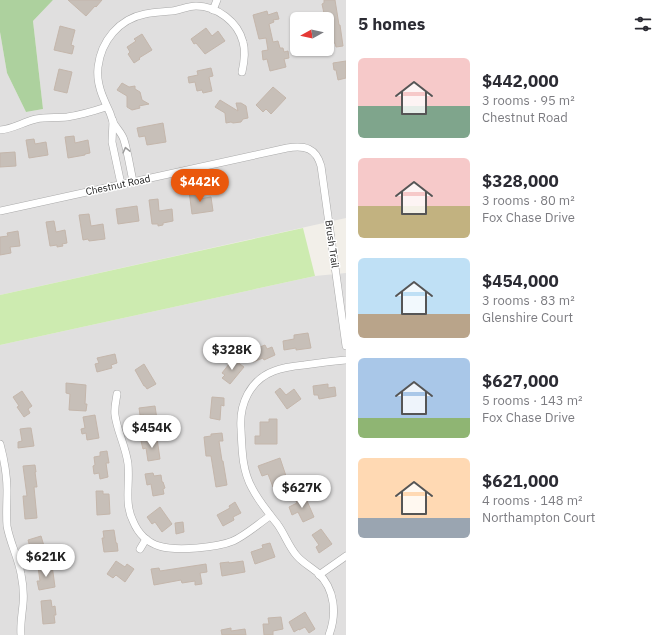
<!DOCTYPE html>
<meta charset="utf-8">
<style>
body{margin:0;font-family:"IBM Plex Sans",sans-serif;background:#f7f7f7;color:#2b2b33;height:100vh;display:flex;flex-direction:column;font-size:15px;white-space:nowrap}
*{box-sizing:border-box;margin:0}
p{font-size:13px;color:#7c7c81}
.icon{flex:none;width:22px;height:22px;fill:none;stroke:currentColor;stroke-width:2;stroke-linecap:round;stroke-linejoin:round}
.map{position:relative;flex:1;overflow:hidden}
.drawer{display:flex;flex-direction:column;background:#fff;width:320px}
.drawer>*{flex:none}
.needle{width:26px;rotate:262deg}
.fabs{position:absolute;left:290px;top:12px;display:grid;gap:8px}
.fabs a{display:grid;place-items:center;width:44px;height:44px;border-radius:6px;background:#fff;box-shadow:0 1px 3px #0004;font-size:20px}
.price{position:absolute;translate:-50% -34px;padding:0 9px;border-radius:14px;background:#fff;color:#222;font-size:13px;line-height:26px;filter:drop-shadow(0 1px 2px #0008)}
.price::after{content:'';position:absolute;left:50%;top:24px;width:12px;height:9px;margin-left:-6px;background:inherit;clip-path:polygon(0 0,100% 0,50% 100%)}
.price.on{background:#ea580c;color:#fff}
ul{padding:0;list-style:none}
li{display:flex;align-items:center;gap:12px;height:100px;padding:0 12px}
li span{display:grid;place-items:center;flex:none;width:112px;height:80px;border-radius:6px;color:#555}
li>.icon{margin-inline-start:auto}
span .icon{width:48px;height:48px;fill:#fffc;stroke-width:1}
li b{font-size:17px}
h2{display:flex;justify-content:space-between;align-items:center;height:48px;padding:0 12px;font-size:17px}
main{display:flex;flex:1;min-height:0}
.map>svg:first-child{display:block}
.residential{fill:#e0dfdf;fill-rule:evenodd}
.grass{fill:#cdebb0}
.forest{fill:#add19e}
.building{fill:#c7bfb8;stroke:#c4b6ab}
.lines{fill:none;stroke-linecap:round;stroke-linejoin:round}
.minor-casing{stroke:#a9a9a9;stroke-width:8}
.minor{stroke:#fff;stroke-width:7}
.oneway{stroke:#9c9c9c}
.labels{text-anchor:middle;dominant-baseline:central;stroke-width:3;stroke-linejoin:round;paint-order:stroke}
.street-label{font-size:10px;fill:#222;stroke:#fff}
</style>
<main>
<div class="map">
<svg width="346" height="635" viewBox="0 0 346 635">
<rect width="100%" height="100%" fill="#f2efe9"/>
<!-- residential -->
<g class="residential">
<path d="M53,0H346V218L0,295V32L7,73L26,112L43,109L33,21ZM297,19H327V49H297Z"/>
<polygon points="346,273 346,635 0,635 0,345 315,276"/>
</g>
<!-- grass -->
<polygon class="grass" points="303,228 315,276 0,345 0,295"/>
<!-- forest -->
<polygon class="forest" points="0,0 53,0 33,21 43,109 26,112 7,73 0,32"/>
<!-- building -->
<g class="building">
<polygon points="68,0 102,0 96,7 95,6 86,16"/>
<polygon points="324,0 335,0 339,25 340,25 343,46 336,47 335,43 330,43 328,31 333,30 331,17 325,18 322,4 324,3"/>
<polygon points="267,11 268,15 277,12 279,19 273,20 274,22 269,24 273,42 278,41 280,48 283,48 284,52 288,51 289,58 284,59 286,67 270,71 267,59 263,60 262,51 268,50 266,38 259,39 253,15"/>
<polygon points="60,26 75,30 71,45 74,46 72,54 54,50"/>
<polygon points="206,28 212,36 218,31 225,41 205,54 196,43 194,44 191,39"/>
<polygon points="142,34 152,50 139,58 140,59 134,63 128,54 130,52 127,47 136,41 134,39"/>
<polygon points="346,61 346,78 338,80 336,70 334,70 333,63"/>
<polygon points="211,68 213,76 209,77 212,91 203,93 202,90 197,91 195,82 189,83 188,77 198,75 197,71"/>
<polygon points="59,69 72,72 67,93 54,90"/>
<polygon points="122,83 129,87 135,86 135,89 140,92 142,100 149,104 139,106 140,108 132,110 127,107 127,96 117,90"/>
<polygon points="273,87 286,98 271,114 266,109 263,112 256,105"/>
<polygon points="220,100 238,111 236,103 241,103 246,106 248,118 243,119 241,122 233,123 231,122 226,123 225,113 215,107"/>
<polygon points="163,123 166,142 147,145 145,136 139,137 137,128"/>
<polygon points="74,136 75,143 88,140 90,153 85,154 85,155 68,158 65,137"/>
<polygon points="34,139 35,144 46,142 48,155 29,158 26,140"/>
<polygon points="15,152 16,166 0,167 0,153"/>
<polygon points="198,190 199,199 211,197 213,211 192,214 189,191"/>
<polygon points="158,199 159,211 172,209 173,221 163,223 163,225 158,226 158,224 152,224 149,200"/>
<polygon points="137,206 139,221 118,224 116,209"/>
<polygon points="89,214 91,226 103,224 105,239 89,241 88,239 83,240 79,215"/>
<polygon points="54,221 56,232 65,230 67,243 62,244 63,246 57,247 57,245 50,246 46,222"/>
<polygon points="18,231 20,246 10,247 11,253 0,255 0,237 8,236 7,233"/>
<polygon points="308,333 311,348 296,350 296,348 284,350 283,341 294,339 294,335"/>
<polygon points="265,345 267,349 272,347 275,355 264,360 263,358 253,362 249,351"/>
<polygon points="115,354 117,363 111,365 112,368 97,372 95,364 99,363 97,358"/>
<polygon points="233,359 244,367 230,384 222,378 225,375 222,373"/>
<polygon points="144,364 156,384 147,389 145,386 144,386 135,370"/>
<polygon points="66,383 86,385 85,404 87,404 86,411 69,410 70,394 66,393"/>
<polygon points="328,384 328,388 335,387 336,396 319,399 318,395 314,395 313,386"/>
<polygon points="280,388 286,395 294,389 301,399 287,409 275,392"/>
<polygon points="22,391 32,406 28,409 30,413 24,417 17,407 19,406 13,397"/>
<polygon points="212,397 224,398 224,406 221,405 220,420 210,418"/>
<polygon points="155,406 158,426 146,427 144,415 140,415 139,408"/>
<polygon points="95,415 99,438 87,440 86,433 82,434 81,429 85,428 83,417"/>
<polygon points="269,419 277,419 277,444 255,444 255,436 260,436 260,422 269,422"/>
<polygon points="28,428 31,428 34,446 18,448 18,442 22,441 20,429"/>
<polygon points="222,433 223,441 219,441 222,461 223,461 227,485 216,487 211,456 206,456 204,437 211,436 211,434"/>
<polygon points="157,438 160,459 148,461 146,448 143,449 141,441"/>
<polygon points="107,451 109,463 106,463 108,477 100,479 99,473 94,474 93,466 95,465 94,457 100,456 100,452"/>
<polygon points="280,458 288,482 273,487 268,474 262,476 258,466"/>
<polygon points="35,465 36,472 35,472 37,487 34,487 37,518 25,519 23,496 27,496 23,466"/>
<polygon points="153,473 154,476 161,475 162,482 163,482 165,488 163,489 164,494 153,496 151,484 147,485 145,474"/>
<polygon points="96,491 103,491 103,494 109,494 110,514 97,515"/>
<polygon points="300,494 304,503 307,501 314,517 303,522 298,512 292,515 289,507 297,503 294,497"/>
<polygon points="235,502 241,513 233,517 234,520 223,526 217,515 230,508 229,506"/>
<polygon points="160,507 172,524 162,532 155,522 152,524 147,517"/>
<polygon points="183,522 184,532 176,534 175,523"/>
<polygon points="321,529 332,544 319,553 316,547 319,545 312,535"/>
<polygon points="114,530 116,543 117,543 118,551 104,552 102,538 104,538 103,531"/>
<polygon points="41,536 47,556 36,559 32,547 30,547 28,540"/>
<polygon points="270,543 275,557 255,564 251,552 263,548 262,545"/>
<polygon points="116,561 125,567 127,564 134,569 125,582 116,575 113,578 107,574"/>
<polygon points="243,561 245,572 222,576 220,563 229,562 229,563"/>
<polygon points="206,564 207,572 200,573 202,584 195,585 195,581 182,583 181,580 154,585 151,569 159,568 160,571"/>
<polygon points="52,565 55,587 39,590 37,581 40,581 38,567"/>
<polygon points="51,600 52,607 55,606 56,615 54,615 55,623 43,624 41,601"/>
<polygon points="305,612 315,629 309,633 305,627 299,630 299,629 294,632 289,622"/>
<polygon points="281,617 283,629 273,631 273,635 264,635 263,624 269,624 268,618"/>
<polygon points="231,628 231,631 245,629 246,635 222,635 221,630"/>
</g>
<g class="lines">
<!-- minor casing -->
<g class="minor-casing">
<g id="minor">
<polyline points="213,10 217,0"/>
<polyline points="113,121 112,142 121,184"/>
<path d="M0,130C13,129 23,122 36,119C46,117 56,118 67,117C80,115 94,111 106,107"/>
<path d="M133,181C130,168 128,153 124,140C122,133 116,128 113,122C112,119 111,116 110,113C103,98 96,84 98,67C101,41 119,19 145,14C154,12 163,12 172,11C180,10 188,6 196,6C217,6 238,22 243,42C246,52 244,63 242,72"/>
<path d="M0,211L287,148C305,145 316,148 321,166L346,346"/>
<path d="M117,394C116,401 114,408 115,415C117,431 126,447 128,464C130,484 124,503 133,521C145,550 170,550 197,548C209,547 221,546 233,541C246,535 258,524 270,516"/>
<path d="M0,444C4,459 7,474 7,490C7,502 6,514 7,526C10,543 18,557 21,574C23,584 24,594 23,604C22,615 20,625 21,635"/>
<polyline points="140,549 146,539"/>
<polyline points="319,575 346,556"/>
<path d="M329,635C337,614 335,589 318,573C311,567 303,563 297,556C289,547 285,535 278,525C276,522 273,519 271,516C264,507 257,498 252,488C242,470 242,450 241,429C239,404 250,380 274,371C284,367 294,366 304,365C318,363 332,361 346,360"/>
</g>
</g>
<!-- minor -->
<use href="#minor" class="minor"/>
</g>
<!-- one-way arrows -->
<defs><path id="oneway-chevron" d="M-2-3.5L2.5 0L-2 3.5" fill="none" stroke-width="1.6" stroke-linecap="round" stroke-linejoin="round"/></defs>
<use class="oneway" href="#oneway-chevron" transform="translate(126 150) rotate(-103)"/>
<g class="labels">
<!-- street labels -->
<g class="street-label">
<text transform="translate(118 185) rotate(-12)">Chestnut Road</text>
<text transform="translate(332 244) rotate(82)">Brush Trail</text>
</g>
</g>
</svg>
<div class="fabs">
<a><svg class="needle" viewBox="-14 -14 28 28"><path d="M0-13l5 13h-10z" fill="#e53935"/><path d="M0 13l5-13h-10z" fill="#7c7c81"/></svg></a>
</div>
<b class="price on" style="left:200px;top:203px">$442K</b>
<b class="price" style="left:232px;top:371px">$328K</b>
<b class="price" style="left:152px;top:449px">$454K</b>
<b class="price" style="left:302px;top:509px">$627K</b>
<b class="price" style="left:46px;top:578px">$621K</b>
</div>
<section class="drawer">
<h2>5 homes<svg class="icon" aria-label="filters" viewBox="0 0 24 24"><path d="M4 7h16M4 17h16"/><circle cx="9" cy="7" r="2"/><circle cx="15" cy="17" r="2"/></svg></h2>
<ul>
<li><span style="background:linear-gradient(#f6c9c9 60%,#7fa58c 0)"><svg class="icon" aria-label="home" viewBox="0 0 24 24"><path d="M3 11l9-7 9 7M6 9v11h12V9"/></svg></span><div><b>$442,000</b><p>3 rooms · 95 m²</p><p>Chestnut Road</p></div></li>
<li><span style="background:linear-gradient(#f6c9c9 60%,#c2b280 0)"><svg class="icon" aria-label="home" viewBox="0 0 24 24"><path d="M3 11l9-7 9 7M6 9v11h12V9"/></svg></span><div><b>$328,000</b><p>3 rooms · 80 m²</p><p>Fox Chase Drive</p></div></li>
<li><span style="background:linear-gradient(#bfe0f5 70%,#b9a48a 0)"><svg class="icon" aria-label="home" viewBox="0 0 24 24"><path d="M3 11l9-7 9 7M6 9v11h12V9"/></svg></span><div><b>$454,000</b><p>3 rooms · 83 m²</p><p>Glenshire Court</p></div></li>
<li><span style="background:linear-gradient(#a9c7e8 75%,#8fb573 0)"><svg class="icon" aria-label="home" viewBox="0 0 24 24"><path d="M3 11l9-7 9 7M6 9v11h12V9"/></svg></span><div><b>$627,000</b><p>5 rooms · 143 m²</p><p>Fox Chase Drive</p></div></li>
<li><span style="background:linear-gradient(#ffd9b3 75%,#9aa5b1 0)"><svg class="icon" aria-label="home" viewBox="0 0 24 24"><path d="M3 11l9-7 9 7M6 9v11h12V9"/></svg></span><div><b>$621,000</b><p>4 rooms · 148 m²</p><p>Northampton Court</p></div></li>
</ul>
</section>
</main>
